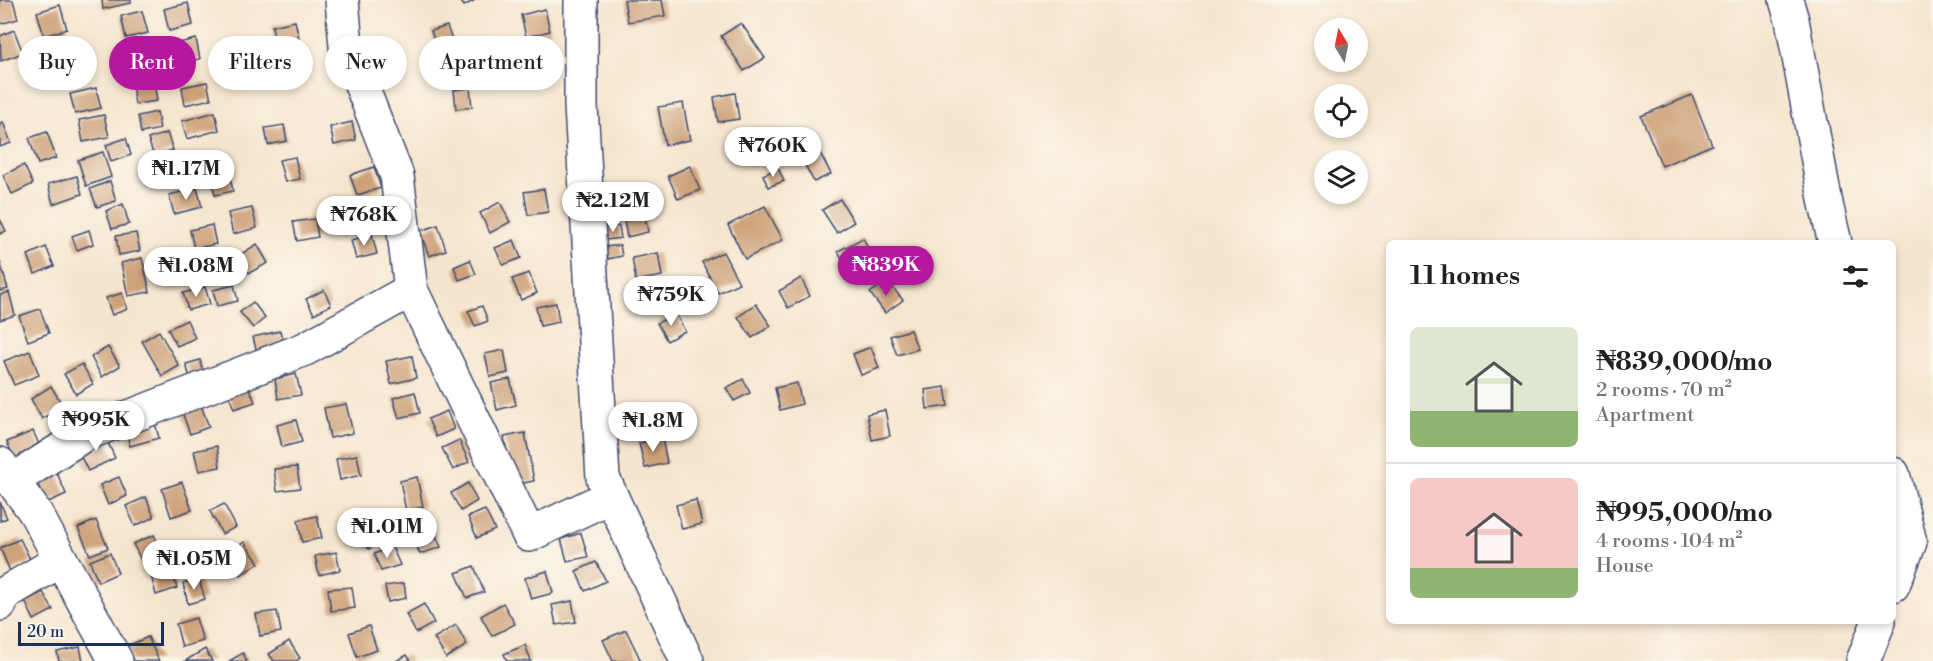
<!DOCTYPE html>
<meta charset="utf-8">
<style>
body{margin:0;font-family:"Libre Bodoni",serif;background:#f2f2f2;color:#202124;height:100vh;display:flex;flex-direction:column;font-size:22px;white-space:nowrap}
*{box-sizing:border-box;margin:0}
p{font-size:20px;color:#757577}
.icon{flex:none;width:33px;height:33px;fill:none;stroke:currentColor;stroke-width:2;stroke-linecap:round;stroke-linejoin:round}
.map{position:relative;flex:1;overflow:hidden}
.sheet{position:absolute;left:1386px;top:240px;width:510px;height:384px;display:flex;flex-direction:column;background:#fff;border-radius:9px;box-shadow:0 3px 9px #0003}
.sheet>*{flex:none}
.hud{position:absolute;left:18px;top:36px;width:570px;height:54px;display:flex;gap:12px}
.needle{width:39px;rotate:350deg}
.tools{position:absolute;left:1314px;top:18px;display:grid;gap:12px}
.tools a{display:grid;place-items:center;width:54px;height:54px;border-radius:50%;background:#fff;box-shadow:0 3px 9px #0003;font-size:30px}
.scale{position:absolute;left:18px;bottom:15px;width:146px;box-sizing:border-box;padding-left:6px;border:3px solid #1b2f5e;border-top:0;font-size:16px;line-height:21px;white-space:nowrap;color:#1b2f5e;-webkit-text-stroke:4px #fbf7ec;paint-order:stroke}
.price{position:absolute;translate:-50% -51px;padding:0 14px;border-radius:21px;background:#fff;color:#222;font-size:20px;line-height:39px;filter:drop-shadow(0 2px 3px #0008)}
.price::after{content:'';position:absolute;left:50%;top:36px;width:18px;height:14px;margin-left:-9px;background:inherit;clip-path:polygon(0 0,100% 0,50% 100%)}
.price.active{background:#b5179e;color:#fff}
ul{padding:0;list-style:none}
li{display:flex;align-items:center;gap:18px;height:150px;padding:0 24px}
li+li{border-top:2px solid #e0e0e0}
li span{display:grid;place-items:center;flex:none;width:168px;height:120px;border-radius:9px;color:#555}
li>.icon{margin-inline-start:auto}
span .icon{width:72px;height:72px;fill:#fffc;stroke-width:1}
li b{font-size:26px}
h2{display:flex;justify-content:space-between;align-items:center;height:72px;padding:0 24px;font-size:26px}
.tag{padding:0 21px;border-radius:27px;background:#fff;box-shadow:0 3px 9px #0003;font-size:21px;line-height:54px}
.tag.active{background:#b5179e;color:#fff}
.map>svg:first-child{display:block}
.building{fill:#cda179}
.lines{fill:none;stroke-linecap:round;stroke-linejoin:round}
.minor-casing{stroke:#3c4a6f;stroke-width:36}
.minor{stroke:#fff;stroke-width:33}
</style>
<div class="map">
<svg width="1933" height="661" viewBox="0 0 1933 661">
<rect width="100%" height="100%" fill="#fbf7ec"/>
<filter id="ink" filterUnits="userSpaceOnUse"><feTurbulence type="fractalNoise" baseFrequency=".0167" numOctaves="2"/><feDisplacementMap in="SourceGraphic" scale="12" xChannelSelector="R" yChannelSelector="G"/><feConvolveMatrix kernelMatrix="1 2 1 2 8 2 1 2 1" color-interpolation-filters="sRGB"/></filter>
<filter id="wash" filterUnits="userSpaceOnUse"><feTurbulence type="fractalNoise" baseFrequency=".008" numOctaves="4" result="noise"/><feDisplacementMap in="SourceGraphic" scale="24" xChannelSelector="R" yChannelSelector="G"/><feGaussianBlur stdDeviation="1.35" result="paint"/><feColorMatrix in="noise" values="0 0 0 0 0 0 0 0 0 0 0 0 0 0 0 0 0 1.4 0 .05"/><feComposite in="paint" operator="in"/></filter>
<g filter="url(#wash)">
<rect width="100%" height="100%" fill="#f6e5ce"/>
<g id="blocks">
<!-- building -->
<g class="building">
<polygon points="0,0 13,0 18,19 0,24"/>
<polygon points="102,0 131,0 131,3 103,9"/>
<polygon points="460,0 475,0 464,6"/>
<polygon points="624,0 662,0 665,16 628,22"/>
<polygon points="188,3 193,25 169,31 164,9"/>
<polygon points="60,5 67,29 44,36 37,12"/>
<polygon points="545,9 550,31 526,37 521,15"/>
<polygon points="142,11 148,33 126,38 121,16"/>
<polygon points="295,21 299,39 275,44 272,26"/>
<polygon points="741,23 765,58 744,71 721,36"/>
<polygon points="447,26 455,49 439,55 431,31"/>
<polygon points="14,30 23,53 1,61 0,36"/>
<polygon points="72,37 79,61 53,68 46,45"/>
<polygon points="196,39 200,59 177,63 174,44"/>
<polygon points="148,41 153,63 134,67 129,45"/>
<polygon points="239,50 243,73 221,77 217,54"/>
<polygon points="552,50 554,63 534,67 531,54"/>
<polygon points="154,82 157,101 135,104 132,85"/>
<polygon points="207,82 211,99 185,105 182,87"/>
<polygon points="96,88 101,108 75,114 70,94"/>
<polygon points="470,88 472,107 456,109 454,90"/>
<polygon points="735,93 739,119 718,122 714,97"/>
<polygon points="1692,95 1712,145 1662,166 1641,116"/>
<polygon points="683,103 690,140 665,145 658,107"/>
<polygon points="157,112 160,129 141,133 138,116"/>
<polygon points="215,112 219,130 187,139 182,121"/>
<polygon points="104,115 109,137 83,142 79,120"/>
<polygon points="3,122 11,143 0,147 0,123"/>
<polygon points="352,122 356,140 334,145 330,127"/>
<polygon points="284,125 287,141 268,145 265,128"/>
<polygon points="47,132 56,158 38,164 29,138"/>
<polygon points="167,133 173,150 154,156 148,139"/>
<polygon points="748,133 755,149 738,156 732,140"/>
<polygon points="126,138 131,155 111,162 106,145"/>
<polygon points="819,151 831,174 814,182 802,159"/>
<polygon points="103,152 111,177 86,186 78,160"/>
<polygon points="178,157 182,176 161,180 157,161"/>
<polygon points="295,157 300,179 285,182 279,160"/>
<polygon points="24,165 33,184 12,194 3,175"/>
<polygon points="690,166 700,190 678,199 668,176"/>
<polygon points="374,167 381,188 357,195 350,175"/>
<polygon points="228,168 233,191 215,195 210,172"/>
<polygon points="778,168 784,181 768,187 763,175"/>
<polygon points="77,176 82,194 53,204 48,184"/>
<polygon points="110,181 116,201 97,207 90,189"/>
<polygon points="197,188 202,207 174,214 169,195"/>
<polygon points="544,189 548,212 528,215 524,192"/>
<polygon points="840,199 854,222 837,233 822,210"/>
<polygon points="500,202 510,222 490,233 480,213"/>
<polygon points="123,204 129,224 112,229 106,211"/>
<polygon points="643,205 648,232 627,237 622,209"/>
<polygon points="765,206 783,240 745,259 728,225"/>
<polygon points="252,208 257,228 233,234 228,213"/>
<polygon points="617,208 619,221 604,224 602,211"/>
<polygon points="391,211 396,228 379,232 374,215"/>
<polygon points="0,219 6,231 0,234"/>
<polygon points="315,219 318,237 297,241 293,222"/>
<polygon points="212,225 216,244 194,249 190,230"/>
<polygon points="438,225 446,250 429,256 420,231"/>
<polygon points="619,226 621,238 606,240 605,228"/>
<polygon points="89,230 93,244 77,250 72,236"/>
<polygon points="136,233 140,251 119,255 116,236"/>
<polygon points="372,235 377,254 356,259 351,240"/>
<polygon points="863,238 878,268 854,281 838,251"/>
<polygon points="514,240 521,258 503,265 495,248"/>
<polygon points="257,244 268,263 249,273 238,256"/>
<polygon points="620,245 622,256 608,259 606,247"/>
<polygon points="46,247 54,266 35,274 28,255"/>
<polygon points="223,252 228,274 202,280 196,258"/>
<polygon points="723,252 739,283 718,293 702,262"/>
<polygon points="658,253 662,276 636,281 632,258"/>
<polygon points="142,258 150,292 128,296 121,263"/>
<polygon points="470,260 476,274 459,280 454,267"/>
<polygon points="0,262 8,289 0,291"/>
<polygon points="529,273 537,293 521,300 512,279"/>
<polygon points="801,278 810,296 788,308 779,291"/>
<polygon points="887,281 903,300 885,313 870,293"/>
<polygon points="234,285 238,301 217,306 213,290"/>
<polygon points="205,287 210,304 188,310 183,293"/>
<polygon points="324,290 331,305 314,314 306,299"/>
<polygon points="9,292 15,315 0,320 0,295"/>
<polygon points="122,293 127,309 112,315 106,298"/>
<polygon points="253,302 265,318 253,328 240,312"/>
<polygon points="556,303 559,322 540,326 536,307"/>
<polygon points="756,304 771,326 752,338 738,317"/>
<polygon points="482,306 488,321 475,326 468,311"/>
<polygon points="40,309 49,333 28,341 19,316"/>
<polygon points="676,314 685,331 667,341 657,323"/>
<polygon points="187,320 195,338 177,346 168,329"/>
<polygon points="910,330 918,349 897,355 890,336"/>
<polygon points="159,331 179,366 162,376 142,341"/>
<polygon points="280,331 285,350 258,357 253,337"/>
<polygon points="108,347 120,366 102,377 91,357"/>
<polygon points="871,347 879,368 861,375 853,354"/>
<polygon points="504,350 508,373 490,377 485,354"/>
<polygon points="30,351 39,375 14,385 4,361"/>
<polygon points="412,356 416,378 391,384 386,361"/>
<polygon points="200,360 204,374 190,378 186,364"/>
<polygon points="82,364 93,384 76,394 64,374"/>
<polygon points="296,374 301,395 278,399 275,379"/>
<polygon points="510,379 516,405 497,410 491,383"/>
<polygon points="743,379 750,393 734,401 726,388"/>
<polygon points="797,383 802,404 780,410 775,388"/>
<polygon points="248,385 255,402 234,409 228,392"/>
<polygon points="51,386 63,406 42,419 31,399"/>
<polygon points="945,387 948,406 927,409 925,390"/>
<polygon points="415,392 420,413 399,418 393,398"/>
<polygon points="346,404 353,433 330,438 324,408"/>
<polygon points="201,405 209,427 190,434 182,412"/>
<polygon points="885,410 890,436 872,440 867,414"/>
<polygon points="447,411 454,429 436,437 428,419"/>
<polygon points="153,416 159,438 130,446 124,424"/>
<polygon points="296,420 302,442 282,447 277,425"/>
<polygon points="33,431 42,451 16,462 7,442"/>
<polygon points="525,433 534,481 513,485 504,437"/>
<polygon points="104,434 115,458 88,471 76,447"/>
<polygon points="662,438 667,463 645,468 639,443"/>
<polygon points="459,440 469,462 453,470 442,448"/>
<polygon points="217,446 220,467 199,471 194,451"/>
<polygon points="357,455 361,475 340,480 336,459"/>
<polygon points="297,467 300,488 277,491 274,469"/>
<polygon points="57,473 66,494 46,503 37,483"/>
<polygon points="119,477 127,496 108,505 100,485"/>
<polygon points="417,477 423,507 406,511 400,481"/>
<polygon points="182,482 192,510 171,517 162,489"/>
<polygon points="468,483 477,501 461,511 451,493"/>
<polygon points="146,497 154,517 135,526 126,506"/>
<polygon points="696,500 702,524 682,529 676,505"/>
<polygon points="0,502 7,518 0,521"/>
<polygon points="224,504 236,527 222,534 210,511"/>
<polygon points="485,510 495,530 477,538 468,517"/>
<polygon points="317,516 322,538 302,542 298,520"/>
<polygon points="374,519 387,538 369,549 357,531"/>
<polygon points="96,520 108,548 90,555 78,528"/>
<polygon points="433,529 441,547 420,554 413,537"/>
<polygon points="581,533 588,557 567,561 561,539"/>
<polygon points="154,535 164,556 143,564 133,544"/>
<polygon points="20,539 31,561 10,571 0,548"/>
<polygon points="244,542 259,563 241,575 226,554"/>
<polygon points="392,547 400,565 381,571 374,554"/>
<polygon points="336,552 340,570 319,575 315,556"/>
<polygon points="110,553 118,573 98,582 90,561"/>
<polygon points="596,562 606,581 585,591 576,571"/>
<polygon points="170,566 177,588 156,595 150,571"/>
<polygon points="474,566 484,592 467,598 456,573"/>
<polygon points="547,571 553,593 531,599 525,578"/>
<polygon points="199,579 205,599 188,604 183,583"/>
<polygon points="404,583 406,598 388,602 385,586"/>
<polygon points="352,587 355,608 331,611 328,589"/>
<polygon points="43,592 53,610 34,620 25,601"/>
<polygon points="572,601 576,622 556,625 552,605"/>
<polygon points="503,603 515,624 492,636 481,616"/>
<polygon points="424,604 434,623 416,633 406,614"/>
<polygon points="277,611 281,632 260,636 256,614"/>
<polygon points="196,618 203,641 182,647 176,624"/>
<polygon points="456,625 467,645 446,658 434,638"/>
<polygon points="369,626 377,650 357,657 349,633"/>
<polygon points="626,630 641,661 613,661 603,640"/>
<polygon points="148,637 159,661 133,661 127,646"/>
<polygon points="289,641 300,658 296,661 274,661 269,654"/>
<polygon points="525,645 531,661 507,661 504,654"/>
<polygon points="80,647 83,661 59,661 57,652"/>
<polygon points="205,649 212,661 185,661"/>
<polygon points="243,653 247,661 229,661"/>
<polygon points="407,655 411,661 396,661"/>
</g>
</g>
</g>
<g filter="url(#ink)">
<use href="#blocks" fill-opacity="0" stroke="#3c4a6f" stroke-width="1.5"/>
<g class="lines">
<!-- minor casing -->
<g class="minor-casing">
<g id="minor">
<polyline points="342,0 346,46 397,176 411,290 529,535 611,496"/>
<polyline points="581,0 581,106 603,478 687,661"/>
<polyline points="1786,0 1792,20 1826,204 1835,243"/>
<polyline points="0,464 35,512 116,661"/>
<polyline points="1893,474 1910,542 1893,585"/>
<polyline points="12,481 85,434 305,349 411,290"/>
<polyline points="0,604 4,594 61,560"/>
<polyline points="1863,661 1879,621"/>
</g>
</g>
<!-- minor -->
<use href="#minor" class="minor"/>
</g>
</g>
</svg>
<div class="tools">
<a><svg class="needle" viewBox="-14 -14 28 28"><path d="M0-13l5 13h-10z" fill="#e53935"/><path d="M0 13l5-13h-10z" fill="#757577"/></svg></a>
<a><svg class="icon" aria-label="locate" viewBox="0 0 24 24"><circle cx="12" cy="12" r="6"/><path d="M12 2v4M12 18v4M2 12h4M18 12h4"/></svg></a>
<a><svg class="icon" aria-label="layers" viewBox="0 0 24 24"><path d="M12 4l9 5-9 5-9-5zM3 14l9 5 9-5"/></svg></a>
</div>
<div class="scale">20 m</div>
<b class="price" style="left:773px;top:178px">₦760K</b>
<b class="price" style="left:186px;top:201px">₦1.17M</b>
<b class="price" style="left:613px;top:233px">₦2.12M</b>
<b class="price" style="left:364px;top:247px">₦768K</b>
<b class="price active" style="left:886px;top:297px">₦839K</b>
<b class="price" style="left:196px;top:298px">₦1.08M</b>
<b class="price" style="left:671px;top:327px">₦759K</b>
<b class="price" style="left:96px;top:452px">₦995K</b>
<b class="price" style="left:653px;top:453px">₦1.8M</b>
<b class="price" style="left:387px;top:559px">₦1.01M</b>
<b class="price" style="left:194px;top:591px">₦1.05M</b>
<div class="hud">
<a class="tag">Buy</a>
<a class="tag active">Rent</a>
<a class="tag">Filters</a>
<a class="tag">New</a>
<a class="tag">Apartment</a>
</div>
<section class="sheet">
<h2>11 homes<svg class="icon" aria-label="filters" viewBox="0 0 24 24"><path d="M4 7h16M4 17h16"/><circle cx="9" cy="7" r="2"/><circle cx="15" cy="17" r="2"/></svg></h2>
<ul>
<li><span style="background:linear-gradient(#dfe7d0 70%,#8fb573 0)"><svg class="icon" aria-label="home" viewBox="0 0 24 24"><path d="M3 11l9-7 9 7M6 9v11h12V9"/></svg></span><div><b>₦839,000/mo</b><p>2 rooms · 70 m²</p><p>Apartment</p></div></li>
<li><span style="background:linear-gradient(#f6c9c9 75%,#8fb573 0)"><svg class="icon" aria-label="home" viewBox="0 0 24 24"><path d="M3 11l9-7 9 7M6 9v11h12V9"/></svg></span><div><b>₦995,000/mo</b><p>4 rooms · 104 m²</p><p>House</p></div></li>
</ul>
</section>
</div>
